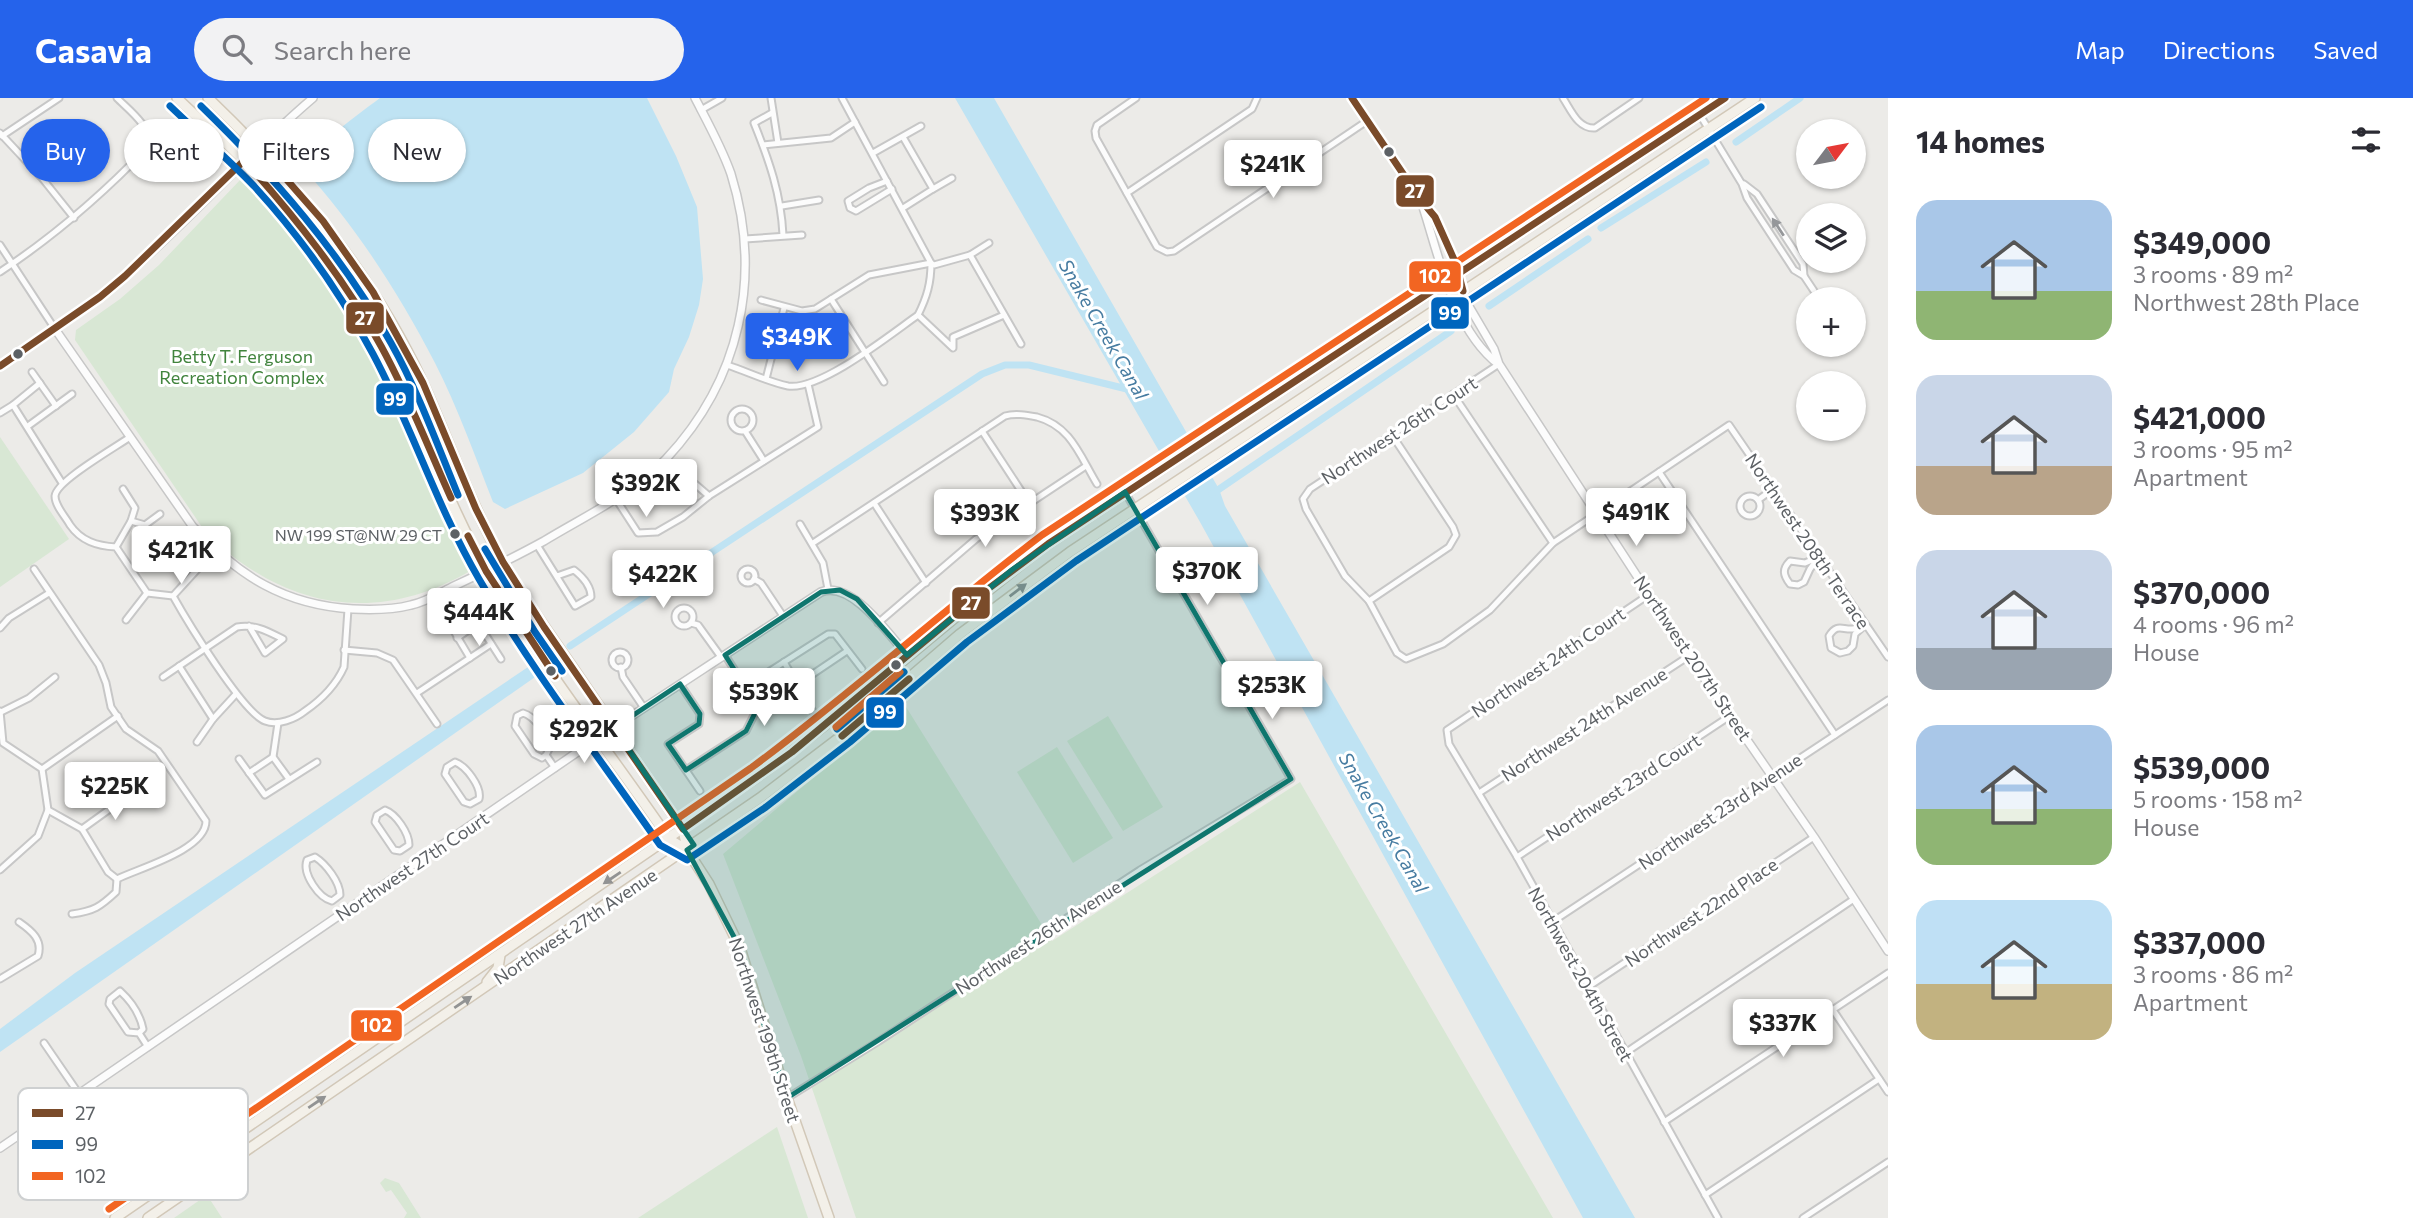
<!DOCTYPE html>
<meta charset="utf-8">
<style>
body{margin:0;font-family:Commissioner,sans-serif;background:#f2f2f3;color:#2b2b33;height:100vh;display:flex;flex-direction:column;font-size:26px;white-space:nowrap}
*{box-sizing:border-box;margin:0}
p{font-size:23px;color:#7c7c81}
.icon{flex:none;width:38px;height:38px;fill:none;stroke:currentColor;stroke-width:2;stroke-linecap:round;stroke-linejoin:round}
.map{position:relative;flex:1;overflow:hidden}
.panel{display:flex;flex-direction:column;background:#fff;width:525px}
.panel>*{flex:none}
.guide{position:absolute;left:21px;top:21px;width:665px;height:63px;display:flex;gap:14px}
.needle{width:46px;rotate:58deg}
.tools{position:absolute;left:1796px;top:21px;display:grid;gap:14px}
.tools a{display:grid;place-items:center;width:70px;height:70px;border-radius:50%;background:#fff;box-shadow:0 2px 5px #0004;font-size:35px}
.price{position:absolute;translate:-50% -60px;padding:0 16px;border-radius:7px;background:#fff;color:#222;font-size:23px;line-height:46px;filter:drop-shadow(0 2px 4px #0008)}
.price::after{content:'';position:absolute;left:50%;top:42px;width:21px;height:16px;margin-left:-10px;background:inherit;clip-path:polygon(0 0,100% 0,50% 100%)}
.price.current{background:#2563eb;color:#fff}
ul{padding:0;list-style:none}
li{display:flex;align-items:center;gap:21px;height:175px;padding:0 28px}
li span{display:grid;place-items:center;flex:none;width:196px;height:140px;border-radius:21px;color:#555}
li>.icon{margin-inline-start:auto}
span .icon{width:84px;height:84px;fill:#fffc;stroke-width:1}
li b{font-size:30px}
h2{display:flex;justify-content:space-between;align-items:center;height:84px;padding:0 28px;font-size:30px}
.tag{padding:0 24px;border-radius:32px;background:#fff;box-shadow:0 2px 5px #0004;font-size:24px;line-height:63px}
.tag.current{background:#2563eb;color:#fff}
header{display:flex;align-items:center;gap:42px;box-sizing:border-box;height:98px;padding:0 35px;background:#2563eb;color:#fff}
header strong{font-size:33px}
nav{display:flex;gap:38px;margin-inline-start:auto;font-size:24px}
.search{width:490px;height:63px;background:#f2f2f3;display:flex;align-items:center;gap:18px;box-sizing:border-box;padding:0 24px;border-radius:38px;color:#7c7c81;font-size:26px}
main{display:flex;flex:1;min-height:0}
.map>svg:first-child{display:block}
.green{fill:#d8e7d4}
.water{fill:#bfe3f3}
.pier{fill:#ecebe8}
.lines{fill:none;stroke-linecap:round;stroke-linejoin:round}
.canal{stroke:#bfe3f3;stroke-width:7}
.minor-casing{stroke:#c7c7c7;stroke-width:9}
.tertiary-casing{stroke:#c7c7c7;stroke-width:10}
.primary-casing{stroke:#d2c8b8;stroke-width:12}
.minor{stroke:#fcfcfc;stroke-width:5}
.tertiary{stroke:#fcfcfc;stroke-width:7}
.primary{stroke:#f3f0e9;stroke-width:9}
.bus-1-casing{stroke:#fff;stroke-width:12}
.bus-2-casing{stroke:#fff;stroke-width:12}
.bus-3-casing{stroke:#fff;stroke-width:12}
.bus-1{stroke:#7a4b2a;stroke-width:7}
.bus-2{stroke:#0065bd;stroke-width:7}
.bus-3{stroke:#f26522;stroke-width:7}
.oneway{fill:#95979a}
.oneway2{fill:#929393}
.marked{fill:#0f766e;fill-opacity:0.2;stroke:#0f766e;stroke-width:5;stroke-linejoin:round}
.bus-dot{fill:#5d6165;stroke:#fff;stroke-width:2.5}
.labels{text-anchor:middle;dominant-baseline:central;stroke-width:6;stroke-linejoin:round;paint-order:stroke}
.bus-label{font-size:16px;fill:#5d6165;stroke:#fff;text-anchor:end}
.park-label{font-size:18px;fill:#41843d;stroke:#fff}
.street-label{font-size:18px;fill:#5d6165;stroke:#fff}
.water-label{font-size:19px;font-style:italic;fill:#477ca1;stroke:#fff}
.key{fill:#fff;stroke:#ced0d1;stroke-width:2}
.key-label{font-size:19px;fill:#5d6165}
.line-badge{stroke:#fff;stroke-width:2.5}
.badge-label{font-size:19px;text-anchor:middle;font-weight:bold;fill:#fff}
</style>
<header>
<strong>Casavia</strong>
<div class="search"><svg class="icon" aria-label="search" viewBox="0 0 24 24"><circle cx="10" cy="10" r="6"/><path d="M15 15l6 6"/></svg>Search here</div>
<nav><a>Map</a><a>Directions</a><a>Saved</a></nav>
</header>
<main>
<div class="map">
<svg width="1888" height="1120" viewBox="0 0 1888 1120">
<rect width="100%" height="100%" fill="#ecebe8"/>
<!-- green -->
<g class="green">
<path d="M249,78L253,80C304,140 351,203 388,273C420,334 444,400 474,463L472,472C377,528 284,511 206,435L75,242L76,232L120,201L159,167L241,81Z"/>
<polygon points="0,339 69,441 0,489"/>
<polygon points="903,604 1052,843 1300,684 1553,1120 856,1120 801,958 723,756"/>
<polygon points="1108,618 1163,709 1123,733 1067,643"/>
<polygon points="1057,649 1113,740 1073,765 1017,674"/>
<polygon points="777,1029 808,1120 638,1120"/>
<polygon points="385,1080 399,1085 421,1120 404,1120 407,1115 391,1092 386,1094 380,1085"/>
<polygon points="207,1097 222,1120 174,1120"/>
</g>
<!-- water -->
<g class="water">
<path d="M380,0H647L676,58L697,109L703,181L699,207L689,239L674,271L669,294L634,334L583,375L505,411L493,404C475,358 458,310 435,265C399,195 356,129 303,70C323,41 352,21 380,0Z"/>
<polygon points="955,0 994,0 1219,391 1225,408 1635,1120 1583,1120 1200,424"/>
<polygon points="531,567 538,577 0,954 0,931 75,875"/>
</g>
<!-- pier -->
<polygon class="pier" points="1195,341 1212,371 1178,393 1161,363"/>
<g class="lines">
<!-- canal -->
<g class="canal">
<polyline points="1736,44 1800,0"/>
<polyline points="1601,130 1706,64"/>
<polyline points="1489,208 1588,141"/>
<polyline points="1212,396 1451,233"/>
<polyline points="570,548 982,276 1005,267 1029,267 1131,292"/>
</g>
<!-- minor casing -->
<g class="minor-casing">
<g id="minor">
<polyline points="771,0 778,45"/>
<polyline points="1136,0 1097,27 1095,33 1096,40 1157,149 1167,154 1174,153 1367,23"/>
<path d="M1563,0C1571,12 1578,31 1595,30L1639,0"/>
<polyline points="701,12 722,0"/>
<path d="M772,15L754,25C769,62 781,96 783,137"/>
<polyline points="1700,17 1742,86 1747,100 1794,172 1804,178 1814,193"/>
<polyline points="0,35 42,80 74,120"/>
<polyline points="2,38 59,0"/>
<polyline points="903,39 933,91 903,110"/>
<polyline points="763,47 831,40 855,24"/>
<polyline points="873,55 921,28"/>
<polyline points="887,83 869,90 848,103 850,110 856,113 892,91"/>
<polyline points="1744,86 1757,96 1803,166 1804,178"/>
<polyline points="933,91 952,80"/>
<polyline points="1127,95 1252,11 1257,0"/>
<polyline points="782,108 819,102"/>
<polyline points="745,141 802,137"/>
<polyline points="0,147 55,231"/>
<polyline points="970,157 1021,246"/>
<path d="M0,174C56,137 103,96 149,48C151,28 130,13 117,0"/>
<polyline points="831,201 884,284"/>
<polyline points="761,202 802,213 815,211 869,177 931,165 934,167 970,157 989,145"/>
<polyline points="918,217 953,250 953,239 1004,217"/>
<polyline points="1499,266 1310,391 1303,401 1306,411 1345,478 1369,503 1397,555 1406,561 1443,546 1490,512 1553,445 1729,327 1888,559"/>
<path d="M727,267C746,273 768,284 788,288C820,293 891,236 918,217C927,199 931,185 931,165L842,0"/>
<polyline points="32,274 56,308"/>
<polyline points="766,281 784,210"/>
<polyline points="40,285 13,307 62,385"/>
<polyline points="1453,296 1553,445"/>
<circle cx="742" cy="322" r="11"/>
<polyline points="0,315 13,307"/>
<polyline points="28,328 72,296"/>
<polyline points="745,333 764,363"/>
<polyline points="982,333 1029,405"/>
<path d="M130,339C116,349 56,383 55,398C55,408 65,418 70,427C81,443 97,448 116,449L147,495L173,498C187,523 243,615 265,623C278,628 295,621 305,613C321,602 336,587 344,569L348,511"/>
<polyline points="666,361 709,398"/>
<polyline points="1659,374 1835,637"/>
<circle cx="1750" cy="408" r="10"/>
<polyline points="616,401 638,435 657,434 683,419 709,398 818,329 808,286"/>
<polyline points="1758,402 1773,391"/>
<polyline points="874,405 926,485"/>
<polyline points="131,423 145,427 160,416"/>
<polyline points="800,426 823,465 828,491"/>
<path d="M813,445L1005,318C1015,315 1026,317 1037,319C1071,328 1080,358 1097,386"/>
<path d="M537,447L575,508L591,499C591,488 583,479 574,472L557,478"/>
<polyline points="116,449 131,423 135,410 123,391"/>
<path d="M1819,459L1810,471L1804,484L1798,487L1790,486C1783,477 1782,471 1790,463L1805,465Z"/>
<circle cx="748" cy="478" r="7"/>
<path d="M34,471L99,567L106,585L111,609L126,631L158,653L206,723C206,752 139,770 117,781"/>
<polyline points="754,481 761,485 783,518"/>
<polyline points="1650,496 1447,632 1449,646 1517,759 1718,1120"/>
<polyline points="173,498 215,452"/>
<polyline points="433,498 470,560"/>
<polyline points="1369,503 1449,449 1456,437 1453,429 1392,337"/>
<circle cx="684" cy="519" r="9"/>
<polyline points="126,522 147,495"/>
<polyline points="478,525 501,561"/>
<polyline points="691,525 698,527 721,559"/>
<polyline points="878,525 976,441 1086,368"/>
<path d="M1865,527L1855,536L1853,548L1848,553L1840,555L1831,550L1829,538C1837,525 1842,532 1853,531C1857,530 1861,528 1865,527Z"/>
<polyline points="0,530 9,520 49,495"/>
<polyline points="457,540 494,514"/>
<polyline points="344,552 377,555 393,562 437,626"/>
<circle cx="620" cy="562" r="8"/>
<polyline points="784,564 815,617"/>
<polyline points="179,568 213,621"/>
<polyline points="621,569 623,579 644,610"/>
<path d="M163,579L237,529C255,526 267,533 283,541L265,555L249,528"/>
<polyline points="680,586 700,616 699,626 668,646 700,693"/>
<polyline points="798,586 847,553"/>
<polyline points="745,589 828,536 835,536 862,571"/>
<polyline points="417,595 491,546"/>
<polyline points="0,613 3,645 42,671 48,712 82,731 108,774 117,781"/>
<polyline points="1,614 29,600 55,579"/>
<polyline points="278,625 273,659 289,681"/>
<polyline points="197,644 213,621 236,596"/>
<path d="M546,657L542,660L534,656L515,628L517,618L523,615C535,618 547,638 550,649L546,657L555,670"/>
<polyline points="239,661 265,697 317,664"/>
<path d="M455,664C466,668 482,689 479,701L470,706L464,704L445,676L447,669Z"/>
<polyline points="42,671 118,618"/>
<polyline points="686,672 746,633 754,617 754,603 725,557"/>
<polyline points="249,675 273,659"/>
<polyline points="1479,695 1689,558"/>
<path d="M385,712C396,716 409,735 409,747L400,753L394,752L375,724L377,717Z"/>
<polyline points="82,731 132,695"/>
<path d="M315,759C326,766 340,784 340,797L332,803C319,800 302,776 307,762Z"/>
<polyline points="1517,759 1730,618"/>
<polyline points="0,772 38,738 48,712"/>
<path d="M72,816C94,813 100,809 116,794L117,781"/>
<polyline points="1552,824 1888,602"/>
<path d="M0,881L38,858C43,842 32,833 19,824"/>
<polyline points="1588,889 1814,739"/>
<polyline points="1833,912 1888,994"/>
<path d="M139,935L143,931C140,916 132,904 120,893L110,901L109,906L128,934L139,935L148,949"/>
<polyline points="44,945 79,996"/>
<polyline points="1625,955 1854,801"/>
<polyline points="787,1000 879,943 1140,772 1291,681 1125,394"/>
<polyline points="1664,1024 1888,875"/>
<polyline points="1705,1097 1879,981"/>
<polyline points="1803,1120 1888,1064"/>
</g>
</g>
<!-- tertiary casing -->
<g class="tertiary-casing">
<g id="tertiary">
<polyline points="1352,0 1420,101 1435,119 1456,166 1467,205 1494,251 1499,266 1689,558 1814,739 1888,853"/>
<path d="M1422,106C1439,158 1453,231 1498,266"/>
<path d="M55,231L193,429C239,478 284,507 353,511C372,512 392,512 411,507C426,504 440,495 454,488C484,474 515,459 544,443C585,418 633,396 666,361C740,282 763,179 731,76C722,50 708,25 695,0"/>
<path d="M0,268C43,239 87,211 126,177C191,121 247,56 313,0"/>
<path d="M0,1050L598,640L821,494C852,482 889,537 907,557"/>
</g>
</g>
<!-- primary casing -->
<g class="primary-casing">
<g id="primary">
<path d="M177,0C198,21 222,40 243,62C297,116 344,181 381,249C421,322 445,402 487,474C540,567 609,653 669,741L687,752"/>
<path d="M208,0C295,83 372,175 423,285C450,345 471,407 503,464C524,501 549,535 573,570C610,624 646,678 683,731L687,752L709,786L740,850L787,1000L829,1120"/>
<polyline points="487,884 498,870 500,857"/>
<path d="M115,1120L757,679C858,606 948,520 1048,446L1725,0"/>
<polyline points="148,1120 760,700 844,636 960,536 1070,454 1755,0"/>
</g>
</g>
<!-- minor -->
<use href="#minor" class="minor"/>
<!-- tertiary -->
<use href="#tertiary" class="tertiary"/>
<!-- primary -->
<use href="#primary" class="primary"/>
<!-- bus-1 casing -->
<g class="bus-1-casing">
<g id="bus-1">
<polyline points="1352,0 1420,101 1435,119 1456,166 1463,193"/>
<path d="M244,62C296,120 344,180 381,248C408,297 428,349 451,400"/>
<polyline points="0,268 100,199 125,178 258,49 323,123 373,194 423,285 476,411 503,464 544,529 683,731 792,654 980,497 1048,446 1725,0"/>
<polyline points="468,438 486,473 555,578"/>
<polyline points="842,638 909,581"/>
</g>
</g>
<!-- bus-2 casing -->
<g class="bus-2-casing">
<g id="bus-2">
<path d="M170,8C198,35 227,60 254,88C300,138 341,196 373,256C412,329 437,409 479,481C533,574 599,659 660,747L687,762L766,709L850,644L967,544L1076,463L1761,9"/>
<path d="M201,8C274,79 341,155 391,245C418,293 437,346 458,397"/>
<polyline points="485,451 535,534 562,573"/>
<polyline points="837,631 904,574"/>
</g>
</g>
<!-- bus-3 casing -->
<g class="bus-3-casing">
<g id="bus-3">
<polyline points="836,629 900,574"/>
<path d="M109,1111L751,670C851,596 943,512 1042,437L1706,0"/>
</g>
</g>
<!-- bus-1 -->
<use href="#bus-1" class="bus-1"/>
<!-- bus-2 -->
<use href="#bus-2" class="bus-2"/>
<!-- bus-3 -->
<use href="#bus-3" class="bus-3"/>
</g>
<!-- one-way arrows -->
<defs><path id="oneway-solid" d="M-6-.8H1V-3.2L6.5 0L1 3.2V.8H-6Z" transform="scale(1.75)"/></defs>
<use class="oneway" href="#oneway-solid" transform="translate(1778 129) rotate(-123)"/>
<g class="oneway2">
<use href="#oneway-solid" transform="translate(1018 492) rotate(-37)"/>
<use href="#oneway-solid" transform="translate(612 780) rotate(146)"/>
<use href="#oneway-solid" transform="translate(463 904) rotate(-34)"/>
<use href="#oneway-solid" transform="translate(317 1004) rotate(-34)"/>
</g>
<!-- marked area -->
<path class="marked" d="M1125,394L1291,681L787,1000L740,850L687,752L694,747L614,630L680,586L700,616L699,626L668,646L686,672L746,633L754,617V603L725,557L821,494L840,492L857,501L907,557L1013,471Z"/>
<!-- markers -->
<g class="bus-dot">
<circle cx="1389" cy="54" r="6"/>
<circle cx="18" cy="256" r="6"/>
<circle cx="455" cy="436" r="6"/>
<circle cx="896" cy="567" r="6"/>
<circle cx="551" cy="573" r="6"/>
</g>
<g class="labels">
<!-- bus labels -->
<g class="bus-label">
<text x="442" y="436">NW 199 ST@NW 29 CT</text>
</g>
<!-- park labels -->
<g class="park-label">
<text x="242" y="258">Betty T. Ferguson<tspan x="242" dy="21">Recreation Complex</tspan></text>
</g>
<!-- street labels -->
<g class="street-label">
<text transform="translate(1399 332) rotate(-33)">Northwest 26th Court</text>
<text transform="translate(1808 443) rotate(56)">Northwest 208th Terrace</text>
<text transform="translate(1693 560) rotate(56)">Northwest 207th Street</text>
<text transform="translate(1548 564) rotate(-34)">Northwest 24th Court</text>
<text transform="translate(1584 626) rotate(-33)">Northwest 24th Avenue</text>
<text transform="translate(1623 689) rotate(-33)">Northwest 23rd Court</text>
<text transform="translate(1720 713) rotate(-34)">Northwest 23rd Avenue</text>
<text transform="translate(412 768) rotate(-34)">Northwest 27th Court</text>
<text transform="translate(1701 814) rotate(-34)">Northwest 22nd Place</text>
<text transform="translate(575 828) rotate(-34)">Northwest 27th Avenue</text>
<text transform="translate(1038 839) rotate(-33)">Northwest 26th Avenue</text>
<text transform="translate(1581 876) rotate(61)">Northwest 204th Street</text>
<text transform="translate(765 932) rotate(72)">Northwest 199th Street</text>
</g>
<!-- water labels -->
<g class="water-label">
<text transform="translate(1104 231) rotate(60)">Snake Creek Canal</text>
<text transform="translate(1384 724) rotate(60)">Snake Creek Canal</text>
</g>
</g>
<!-- legend -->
<rect x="18" y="990" width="230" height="112" rx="10" class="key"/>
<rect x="32" y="1011" width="31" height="8" fill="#7a4b2a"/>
<rect x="32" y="1042" width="31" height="9" fill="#0065bd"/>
<rect x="32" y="1074" width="31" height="8" fill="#f26522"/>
<g class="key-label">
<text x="75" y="1022">27</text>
<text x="75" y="1053">99</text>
<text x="75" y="1085">102</text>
</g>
<g class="line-badge">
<rect x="1395" y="76" width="40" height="34" rx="7" fill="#7a4b2a"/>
<rect x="1408" y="162" width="54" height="33" rx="7" fill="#f26522"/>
<rect x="1430" y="198" width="40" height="34" rx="7" fill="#0065bd"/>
<rect x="345" y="203" width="40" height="34" rx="7" fill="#7a4b2a"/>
<rect x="375" y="284" width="40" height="34" rx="7" fill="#0065bd"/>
<rect x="951" y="488" width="40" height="34" rx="7" fill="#7a4b2a"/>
<rect x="865" y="598" width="40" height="33" rx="7" fill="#0065bd"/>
<rect x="350" y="911" width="53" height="33" rx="7" fill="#f26522"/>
</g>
<g class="badge-label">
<text x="1415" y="100">27</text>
<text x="1435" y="185">102</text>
<text x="1450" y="222">99</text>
<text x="365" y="227">27</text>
<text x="395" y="308">99</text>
<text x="971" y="512">27</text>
<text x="885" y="621">99</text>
<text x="376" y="934">102</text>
</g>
</svg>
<div class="tools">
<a><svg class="needle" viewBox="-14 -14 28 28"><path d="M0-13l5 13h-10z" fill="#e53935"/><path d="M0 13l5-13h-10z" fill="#7c7c81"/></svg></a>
<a><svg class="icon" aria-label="layers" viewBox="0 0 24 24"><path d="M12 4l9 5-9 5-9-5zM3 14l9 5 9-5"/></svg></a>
<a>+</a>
<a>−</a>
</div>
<b class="price" style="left:1273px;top:102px">$241K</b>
<b class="price current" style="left:797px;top:275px">$349K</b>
<b class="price" style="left:646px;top:421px">$392K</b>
<b class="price" style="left:1636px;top:450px">$491K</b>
<b class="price" style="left:985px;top:451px">$393K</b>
<b class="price" style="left:181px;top:488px">$421K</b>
<b class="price" style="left:1207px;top:509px">$370K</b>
<b class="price" style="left:663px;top:512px">$422K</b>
<b class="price" style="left:479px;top:550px">$444K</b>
<b class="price" style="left:1272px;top:623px">$253K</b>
<b class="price" style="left:764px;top:630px">$539K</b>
<b class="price" style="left:584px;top:667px">$292K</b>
<b class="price" style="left:115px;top:724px">$225K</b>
<b class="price" style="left:1783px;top:961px">$337K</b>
<div class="guide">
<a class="tag current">Buy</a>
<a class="tag">Rent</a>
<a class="tag">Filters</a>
<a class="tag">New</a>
</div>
</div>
<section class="panel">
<h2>14 homes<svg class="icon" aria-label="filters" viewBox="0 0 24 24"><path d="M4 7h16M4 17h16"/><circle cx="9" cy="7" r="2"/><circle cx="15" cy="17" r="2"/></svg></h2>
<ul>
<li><span style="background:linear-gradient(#a9c7e8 65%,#8fb573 0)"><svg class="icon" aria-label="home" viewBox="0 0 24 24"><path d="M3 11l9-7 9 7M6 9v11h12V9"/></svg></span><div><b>$349,000</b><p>3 rooms · 89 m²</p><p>Northwest 28th Place</p></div></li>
<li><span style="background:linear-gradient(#c9d6e8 65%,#b9a48a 0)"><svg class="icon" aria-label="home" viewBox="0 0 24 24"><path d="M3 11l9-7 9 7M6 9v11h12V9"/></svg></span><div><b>$421,000</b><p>3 rooms · 95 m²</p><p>Apartment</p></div></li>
<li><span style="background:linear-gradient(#c9d6e8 70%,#9aa5b1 0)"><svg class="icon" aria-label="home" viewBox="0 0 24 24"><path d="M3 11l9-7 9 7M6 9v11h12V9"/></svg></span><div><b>$370,000</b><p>4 rooms · 96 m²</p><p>House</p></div></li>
<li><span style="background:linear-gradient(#a9c7e8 60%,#8fb573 0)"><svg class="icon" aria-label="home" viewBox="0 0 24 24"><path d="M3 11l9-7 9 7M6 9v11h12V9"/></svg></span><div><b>$539,000</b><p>5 rooms · 158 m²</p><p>House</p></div></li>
<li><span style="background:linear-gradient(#bfe0f5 60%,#c2b280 0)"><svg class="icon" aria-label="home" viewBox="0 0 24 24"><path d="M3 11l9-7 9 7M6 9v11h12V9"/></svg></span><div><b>$337,000</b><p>3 rooms · 86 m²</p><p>Apartment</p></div></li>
</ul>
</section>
</main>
